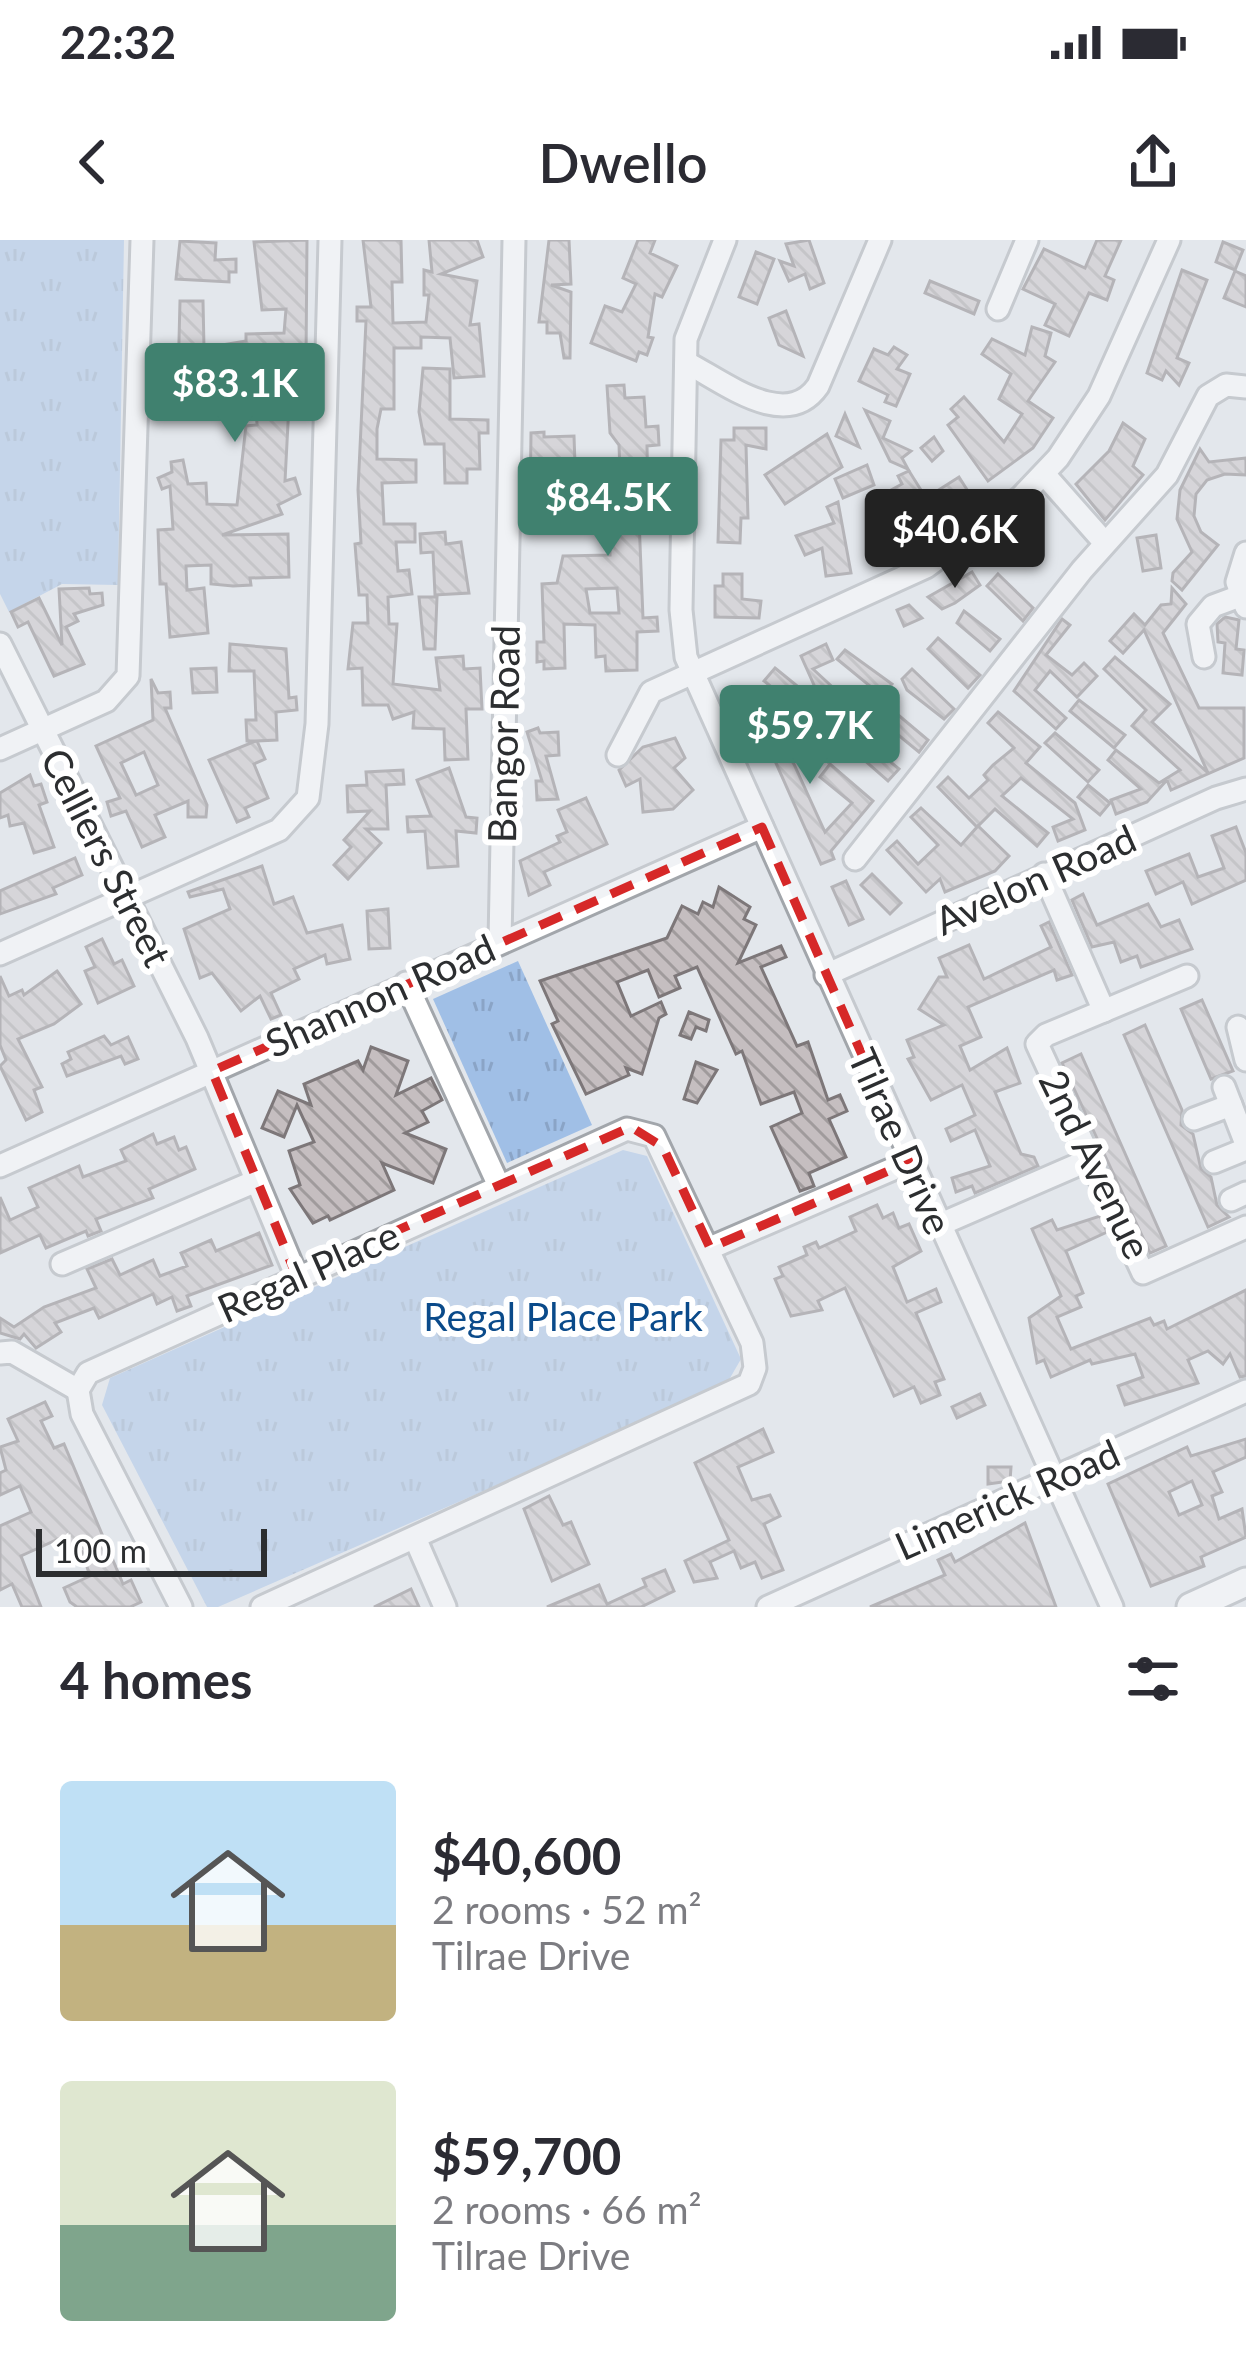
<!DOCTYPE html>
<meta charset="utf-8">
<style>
body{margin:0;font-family:Lato,sans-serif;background:#f7f7f7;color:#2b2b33;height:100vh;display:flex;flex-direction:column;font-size:45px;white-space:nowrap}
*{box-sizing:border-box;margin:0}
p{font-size:39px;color:#7c7c81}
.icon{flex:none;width:66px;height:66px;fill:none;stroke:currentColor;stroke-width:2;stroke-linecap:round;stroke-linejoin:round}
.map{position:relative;height:1367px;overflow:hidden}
.panel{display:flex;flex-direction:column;background:#fff;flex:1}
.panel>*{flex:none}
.scale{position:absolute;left:36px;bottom:30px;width:231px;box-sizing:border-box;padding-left:12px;border:6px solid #2c2e30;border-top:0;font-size:33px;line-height:42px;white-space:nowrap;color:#2c2e30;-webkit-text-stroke:9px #fff;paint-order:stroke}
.price{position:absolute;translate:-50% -102px;padding:0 27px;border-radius:12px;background:#40816f;color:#fff;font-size:39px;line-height:78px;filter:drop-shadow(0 3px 6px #0008)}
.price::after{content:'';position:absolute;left:50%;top:72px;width:36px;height:27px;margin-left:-18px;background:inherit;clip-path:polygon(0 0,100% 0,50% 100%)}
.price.current{background:#222;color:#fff}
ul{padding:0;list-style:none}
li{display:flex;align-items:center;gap:36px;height:300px;padding:0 60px}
li span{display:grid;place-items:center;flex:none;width:336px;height:240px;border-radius:12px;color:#555}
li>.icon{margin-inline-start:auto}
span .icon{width:144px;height:144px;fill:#fffc;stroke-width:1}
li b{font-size:51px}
h2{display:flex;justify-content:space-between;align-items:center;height:144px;padding:0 60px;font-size:51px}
.status{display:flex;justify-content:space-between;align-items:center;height:84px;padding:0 60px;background:#fff;direction:ltr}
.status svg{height:33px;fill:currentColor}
header{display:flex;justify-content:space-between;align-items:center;height:156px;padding:0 60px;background:#fff;font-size:54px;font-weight:600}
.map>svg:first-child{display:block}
.park{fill:url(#park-tufts)}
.building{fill:url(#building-back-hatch);stroke:#7d7779;stroke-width:3;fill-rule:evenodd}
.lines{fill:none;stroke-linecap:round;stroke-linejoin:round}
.minor-casing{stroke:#a2a6ab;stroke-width:27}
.major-casing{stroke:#a2a6ab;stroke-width:33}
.minor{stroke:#fff;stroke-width:21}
.major{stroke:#fff;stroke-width:27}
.marked{fill:none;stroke:#d62828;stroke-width:9;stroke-dasharray:24 15;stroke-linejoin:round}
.labels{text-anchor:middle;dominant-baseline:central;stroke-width:12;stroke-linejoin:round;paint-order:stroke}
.street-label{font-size:39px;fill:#2c2e30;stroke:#fff}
.park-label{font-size:39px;fill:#0a4a8a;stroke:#fff}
</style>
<div class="status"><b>22:32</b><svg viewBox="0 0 49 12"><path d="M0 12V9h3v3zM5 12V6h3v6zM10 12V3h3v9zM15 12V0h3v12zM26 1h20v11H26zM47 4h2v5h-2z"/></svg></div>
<header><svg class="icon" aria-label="back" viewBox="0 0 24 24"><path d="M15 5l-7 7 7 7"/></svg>Dwello<svg class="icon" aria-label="share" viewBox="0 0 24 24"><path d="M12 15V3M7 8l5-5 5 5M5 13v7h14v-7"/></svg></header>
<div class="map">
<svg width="1246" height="1367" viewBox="0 0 1246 1367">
<defs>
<pattern id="park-tufts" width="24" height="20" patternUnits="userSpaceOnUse" patternTransform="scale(3)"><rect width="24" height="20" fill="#a0bfe6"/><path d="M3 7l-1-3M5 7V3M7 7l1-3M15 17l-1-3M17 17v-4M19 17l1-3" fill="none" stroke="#8aa4c6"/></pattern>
<pattern id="building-back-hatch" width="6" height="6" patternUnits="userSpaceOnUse" patternTransform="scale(3)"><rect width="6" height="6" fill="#c5bec0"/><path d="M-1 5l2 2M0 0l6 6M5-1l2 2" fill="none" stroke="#a09b9c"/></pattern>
</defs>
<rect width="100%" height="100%" fill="#e3e7ec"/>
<!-- park -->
<g class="park">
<polygon points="0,0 124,0 118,345 62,344 9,372 0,354"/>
<polygon points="518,721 592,885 507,923 433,759"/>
<polygon points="623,910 647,916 741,1119 726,1145 218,1367 207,1367 102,1165 110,1138"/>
</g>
<!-- building -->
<g class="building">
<polygon points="307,0 306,121 275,122 276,146 290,145 285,241 295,238 300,254 278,265 282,274 222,295 288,294 289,337 250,338 251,345 233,346 211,344 211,325 186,326 187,350 204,348 208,393 170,397 166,344 160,344 158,290 173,289 170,246 162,249 158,238 172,232 171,222 183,220 188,244 206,243 207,264 237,265 246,186 257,185 254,128 231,130 230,174 177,179 180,61 203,61 204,108 246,101 246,94 284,93 286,69 262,70 254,2"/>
<polygon points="363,0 401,0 402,42 392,42 393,83 426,82 429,55 424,55 424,30 432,32 429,0 477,0 483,17 441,34 477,41 470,85 479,84 484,136 454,138 450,98 421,97 421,108 394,108 394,169 381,169 377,189 377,219 416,220 416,242 382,243 384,284 415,284 415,302 396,302 398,331 409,330 412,354 388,357 389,384 397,384 393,444 440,450 436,418 463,416 464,429 480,428 482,469 466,469 468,519 445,520 444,489 413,488 414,472 393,479 388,465 363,465 362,428 348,429 353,383 368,383 367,355 359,355 355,304 361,303 358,250 366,81 357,81 357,67 371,67"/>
<polygon points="549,0 569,0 571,44 551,45 571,52 570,118 564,118 560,93 547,93 547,82 539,82"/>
<polygon points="638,0 655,0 650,13 677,26 662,57 655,54 648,97 653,98 647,115 639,112 636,121 591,103 605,66 622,72 636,44 623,38"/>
<polygon points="809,0 824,43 810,49 805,34 789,41 780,21 794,26 786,4"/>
<polygon points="1097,0 1121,0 1105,36 1114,40 1107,60 1089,53 1069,96 1045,85 1055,64 1023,49 1044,9 1085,28"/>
<polygon points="180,1 216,3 215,20 236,19 236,32 229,32 229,42 176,39"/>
<polygon points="1223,2 1243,10 1235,30 1216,22"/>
<polygon points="756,12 774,19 757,64 739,57"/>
<polygon points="1182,30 1207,40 1177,118 1189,123 1179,145 1166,131 1162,140 1147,133"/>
<polygon points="1235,31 1246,36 1246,67 1224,58"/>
<polygon points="930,41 979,61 974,74 925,53"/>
<polygon points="786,71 803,116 779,105 769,78"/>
<polygon points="1032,87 1051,93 1045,116 1055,122 1028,161 1053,178 1033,208 988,241 948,185 958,177 951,169 964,157 1004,202 1022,174 999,159 1011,134 982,114 992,99 1025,115"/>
<polygon points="894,107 907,115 897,129 910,134 896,166 885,162 888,155 859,141 874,109 888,115"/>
<polygon points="423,128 450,129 450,179 488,180 488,193 479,193 480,229 467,229 467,243 445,243 444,204 425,204 419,172"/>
<path d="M624,145L625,158L644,157L646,187L658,186L659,205L647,206L648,254H638L643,378L657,377L658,391L637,392V430L606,431L605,416L596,417L595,385L564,384L565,428L544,429V421L537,422V402H544L542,344L557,343L563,316L610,315V258L621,259L619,205L610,193L607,146ZM617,348L619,373H590L586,349Z"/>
<polygon points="865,170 890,181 883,198 911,211 902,218 908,229 890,221"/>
<polygon points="845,174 859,207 836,196"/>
<polygon points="1123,183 1145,199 1133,226 1143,235 1105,280 1076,244 1109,211"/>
<polygon points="734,188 766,188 766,209 746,205 748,278 741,278 740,303 718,302 721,200 734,200"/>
<polygon points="544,192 544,197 574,196 576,252 543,252 543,266 530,266 531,193"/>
<polygon points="827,194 842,227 785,264 765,235"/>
<polygon points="934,197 943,211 932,221 921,208"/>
<polygon points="1200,209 1209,222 1246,218 1246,235 1225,234 1207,240 1196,254 1194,276 1201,292 1218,305 1182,350 1172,341 1173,333 1192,312 1177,279 1180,250"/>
<polygon points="867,225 874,245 843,258 835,239"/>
<polygon points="909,231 926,258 959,237 971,256 882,309 873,294 894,281 880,256 902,244 898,236"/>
<polygon points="838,262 851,333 826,336 822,308 805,315 796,296 834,283 827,267"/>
<polygon points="445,292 446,304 461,302 469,353 435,355 433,312 421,313 420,294"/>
<polygon points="1156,295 1161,328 1143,331 1137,298"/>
<polygon points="972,332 980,345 955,363 942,369 928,357"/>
<polygon points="723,334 742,334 742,359 761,361 759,378 715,377 715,346 723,346"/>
<polygon points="998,334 1033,368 1023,381 987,346"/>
<polygon points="89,348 90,354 102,353 103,365 74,374 78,381 66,387 84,424 54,436 28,382 18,387 11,372 39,358 62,405 59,349"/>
<polygon points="1172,348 1186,364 1163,393 1199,468 1244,468 1244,518 1171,550 1167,540 1147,562 1116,574 1111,560 1141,549 1108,520 1116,510 1159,543 1180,530 1132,486 1146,470 1104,429 1115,417 1170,464 1152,482 1208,533 1144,390 1123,413 1110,401 1134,374 1145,385 1161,365 1171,364"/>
<polygon points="419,357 437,357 435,409 424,409"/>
<polygon points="909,365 922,378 904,386 897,370"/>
<polygon points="964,371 1000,399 990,411 957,383"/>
<polygon points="1225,377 1239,380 1236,409 1244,410 1242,435 1223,433 1225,403 1218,402 1217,384"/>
<polygon points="1062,379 1070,385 1046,415 1072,435 1084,423 1097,436 1077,457 1050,431 1035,450 1066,478 1056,489 1014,451"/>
<polygon points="938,398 980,435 968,448 928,409"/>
<polygon points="230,404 286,409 289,458 296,457 297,470 276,472 277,500 257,501 265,519 254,524 268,558 245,568 249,577 237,582 209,520 256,501 247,501 246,480 256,480 254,431 229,431"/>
<polygon points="826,404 833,420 813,429 866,478 855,490 819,456 801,416"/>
<polygon points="845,410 892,444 882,456 837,419"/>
<polygon points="216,428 217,452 193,453 191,429"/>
<polygon points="775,428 807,454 796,467 764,441"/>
<polygon points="912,429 954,469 944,479 907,450 902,439"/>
<path d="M151,439L158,453L170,452L171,468H165L207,565L206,577H188V561L155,575L165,597L142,607L126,571L111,576L107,562L120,558L96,506L153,480ZM144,512L158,545L136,555L121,523Z"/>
<polygon points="760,450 825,592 852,563 820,537 830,524 873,561 831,611 834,619 821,624 746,456"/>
<polygon points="1079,460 1125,495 1114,508 1070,471"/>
<polygon points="884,463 928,500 919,512 874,475"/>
<polygon points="797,471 840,510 828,522 787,482"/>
<polygon points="998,472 1040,507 1026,523 1075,563 1085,590 1058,601 1053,587 1073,579 1021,538 1002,556 1048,593 1037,606 995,569 977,587 938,547 948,537 969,558 988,540 984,535 993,525 1014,508 988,483"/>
<polygon points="538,488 540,493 558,492 559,515 546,516 558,559 537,560 536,541 542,541 527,492"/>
<polygon points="856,493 899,529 888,541 846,504"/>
<polygon points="1055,493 1099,530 1088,542 1045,503"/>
<polygon points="675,498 685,518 674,528 693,550 673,569 643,572 640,539 626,546 619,530 643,507"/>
<polygon points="449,528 466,577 477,578 476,593 456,591 458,626 428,628 425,591 408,592 407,577 431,576 417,540"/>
<polygon points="403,530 404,544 386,545 388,589 366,589 381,603 348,639 334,625 351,607 344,600 370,571 348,572 347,546 367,545 366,532"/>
<polygon points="30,535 34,546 41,544 47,562 39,565 54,607 34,613 24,583 10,586 8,575 0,578 0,553"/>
<polygon points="1088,545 1110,563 1100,575 1078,557"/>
<polygon points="586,558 607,604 544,632 550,645 529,655 520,621 560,602 557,596 567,592 558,570"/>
<polygon points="921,568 961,605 978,586 1009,616 995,631 945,652 940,639 926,652 887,610 897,601 918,624 938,605 911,577"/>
<polygon points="1236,587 1246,613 1246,640 1192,664 1183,642 1156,654 1146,631 1189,614 1198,637 1224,628 1212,596"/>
<polygon points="75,618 82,635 53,648 56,654 0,674 0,651"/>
<polygon points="262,626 274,664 293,657 307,693 342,685 350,719 327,724 325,715 294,729 299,739 271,753 281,775 271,779 260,756 241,771 212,733 200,738 184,689 230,669 223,649 190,657 188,652"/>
<polygon points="872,634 901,663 890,674 861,645"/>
<polygon points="846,641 863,679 849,685 832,647"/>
<polygon points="719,647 750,667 744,679 756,685 738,723 781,706 786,717 761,727 797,806 808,802 828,860 840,855 847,871 829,879 846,917 809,933 814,946 800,951 771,887 802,873 794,852 761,864 742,811 736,814 697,727 675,736 680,748 659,757 648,730 617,742 631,776 661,762 666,774 659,778 642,834 626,828 629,835 586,854 552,784 558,781 540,741 667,698 682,666 698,674 703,662 713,667"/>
<polygon points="1083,654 1097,685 1148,664 1161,687 1179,680 1192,709 1141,727 1137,716 1121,722 1114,702 1092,707 1072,660"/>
<polygon points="388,669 390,708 369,709 367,671"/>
<polygon points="1049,682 1072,735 1057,740 1054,730 968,767 981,797 960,806 970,830 1007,808 1020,843 995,852 1021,914 1034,917 1038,926 975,953 972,946 956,952 952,938 990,926 975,890 951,901 946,889 975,875 962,845 931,860 908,819 914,817 907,800 944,785 919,769 939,737 947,737 939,718 969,705 984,739 1051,707 1041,686"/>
<polygon points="102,699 114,724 122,720 134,746 98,763 85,731 95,727 86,707"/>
<polygon points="57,731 81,764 54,784 18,799 42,847 34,850 42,872 26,880 0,826 6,820 0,805 0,736 9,756 22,750 24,755"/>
<polygon points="1202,760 1233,831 1211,839 1181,769"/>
<polygon points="689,772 709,780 706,791 696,787 691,799 680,795"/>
<polygon points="1145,785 1182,870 1181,885 1193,894 1201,929 1211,937 1217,965 1229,977 1208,987 1124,795"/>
<polygon points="104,796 111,805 128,797 138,819 125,824 121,816 67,836 62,824 71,819 68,812"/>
<polygon points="371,807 408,821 396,855 431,838 442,860 422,871 428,882 405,893 446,909 433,943 382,923 394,950 330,980 328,976 313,983 290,949 300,945 289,911 314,902 297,865 284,897 262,888 278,851 311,865 304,844 358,821 363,830"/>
<polygon points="1081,814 1166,1006 1150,1013 1062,823"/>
<polygon points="696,822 717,830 697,863 684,859"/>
<polygon points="153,894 157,904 174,897 179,910 186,907 195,929 149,949 153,958 96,979 101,991 88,996 86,991 46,1008 40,995 0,1013 0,957 10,980 38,967 29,948 79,926 83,937 126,921 121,910"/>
<polygon points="877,965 883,978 893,973 899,988 909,984 921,1011 893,1027 907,1062 936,1049 941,1062 916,1073 944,1139 935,1142 940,1155 921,1163 914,1147 894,1156 845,1048 818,1061 822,1070 791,1076 775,1039 783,1036 779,1027 807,1015 804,1007 816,1002 819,1008 856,991 850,977"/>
<polygon points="1100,976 1107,992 1066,1011 1083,1053 1076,1056 1081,1067 1057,1077 1071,1109 1150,1078 1154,1085 1164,1081 1167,1089 1246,1050 1246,1136 1240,1137 1230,1114 1223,1124 1208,1111 1188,1120 1198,1143 1125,1165 1118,1146 1143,1137 1135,1114 1092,1124 1090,1120 1051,1137 1044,1120 1037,1123 1029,1078 1061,1056 1032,989 1052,980 1057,990"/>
<polygon points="259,993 272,1025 187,1056 191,1066 177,1071 172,1057 157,1064 153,1054 99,1078 94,1068 55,1083 61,1092 36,1108 24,1094 20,1099 0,1093 0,1078 14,1087 44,1067 96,1048 87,1029 112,1019 120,1035 153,1020 160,1036 187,1026 181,1013 211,1000 216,1011"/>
<polygon points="980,1154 985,1165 957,1178 952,1167"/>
<polygon points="45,1162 52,1176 41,1181 54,1208 64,1204 123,1344 131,1340 141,1362 130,1367 77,1367 70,1362 64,1348 90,1336 82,1312 73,1315 65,1296 21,1316 41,1367 22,1367 12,1344 0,1350 0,1286 31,1272 20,1246 0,1255 0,1233 6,1230 0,1207 18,1201 8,1179"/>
<polygon points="763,1189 773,1212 738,1227 752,1260 770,1255 780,1276 764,1284 783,1330 762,1338 755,1322 741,1328 734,1311 710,1322 717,1338 694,1342 685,1321 729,1300 695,1223"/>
<path d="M1246,1199V1217L1213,1232L1222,1252L1212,1256L1219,1279L1242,1269L1246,1297L1201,1317L1204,1326L1151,1346L1108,1244L1187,1207L1191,1216ZM1192,1241L1202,1265L1179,1275L1169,1252Z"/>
<polygon points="988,1227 1011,1227 1010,1241 988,1244"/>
<polygon points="549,1256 563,1285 571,1282 589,1324 552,1341 524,1269"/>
<polygon points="1025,1283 1056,1367 870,1367 945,1335 938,1320 951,1314 955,1322"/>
<polygon points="665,1330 674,1351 641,1367 547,1367 599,1345 607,1364 646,1346 643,1339"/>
<polygon points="411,1349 419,1367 374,1367"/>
</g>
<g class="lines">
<!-- minor casing -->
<g class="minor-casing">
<g id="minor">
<polyline points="725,0 686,99 681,370 686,417 1112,1367"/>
<polyline points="998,69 1027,0"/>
<path d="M687,123C724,142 786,192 818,146L880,0"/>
<polyline points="1044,234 1105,303"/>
<polyline points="1246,313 1237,342 1246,367"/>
<polyline points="0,404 197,798 296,1035"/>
<polyline points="1204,417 1198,384 1213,366 1240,356"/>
<polyline points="0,509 106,461 128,436 142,0"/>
<polyline points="618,515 651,452 926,327 1021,257 1058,218 1099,156 1169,0"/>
<polyline points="855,619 1082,330 1167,235 1208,156 1226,145 1246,147"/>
<polyline points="1044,634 1104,771"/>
<polyline points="500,701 514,0"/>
<polyline points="0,714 279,590 308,558 317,484 330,0"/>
<polyline points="826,735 1216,558 1246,549"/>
<polyline points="1187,736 1046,795 1037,804 1143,1033 1246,987"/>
<polyline points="406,743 499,946"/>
<polyline points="1238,787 1246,820"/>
<polyline points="1224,847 1246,904"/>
<polyline points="1194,879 1231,865"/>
<polyline points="1214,922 1246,909"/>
<polyline points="0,926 762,587"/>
<polyline points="1231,960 1246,953"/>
<polyline points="939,985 1091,919"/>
<polyline points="710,1008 909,922"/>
<polyline points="62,1024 256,941"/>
<polyline points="0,1113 12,1112 78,1150"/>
<polyline points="415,1298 445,1367"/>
<polyline points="181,1367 82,1174 78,1150 88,1133 627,889 654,896 752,1103 755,1128 749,1144 262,1367"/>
<polyline points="768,1367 1246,1151"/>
</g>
</g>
<!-- major casing -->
<g class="major-casing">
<polyline id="major" points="1191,1367 1246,1342"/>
</g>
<!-- minor -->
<use href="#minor" class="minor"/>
<!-- major -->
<use href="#major" class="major"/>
</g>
<!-- marked area -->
<path d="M0 0H1246V1367H0ZM762,587L909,922L710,1008L663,907L631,887L296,1035L212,831Z" fill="#e3e7ec" fill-opacity=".55" fill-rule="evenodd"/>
<path class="marked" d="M762,587L909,922L710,1008L663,907L631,887L296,1035L212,831Z"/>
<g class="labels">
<!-- street labels -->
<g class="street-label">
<text transform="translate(503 494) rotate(-89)">Bangor Road</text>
<text transform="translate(107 617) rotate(63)">Celliers Street</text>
<text transform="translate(1035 639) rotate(-24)">Avelon Road</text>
<text transform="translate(380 755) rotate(-24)">Shannon Road</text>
<text transform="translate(901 901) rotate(66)">Tilrae Drive</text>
<text transform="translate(1096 924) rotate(64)">2nd Avenue</text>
<text transform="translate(308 1031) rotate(-24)">Regal Place</text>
<text transform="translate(1007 1259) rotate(-24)">Limerick Road</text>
</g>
<!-- park labels -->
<g class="park-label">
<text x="563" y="1076">Regal Place Park</text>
</g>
</g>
</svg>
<div class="scale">100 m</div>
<b class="price" style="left:235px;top:205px">$83.1K</b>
<b class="price" style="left:608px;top:319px">$84.5K</b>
<b class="price current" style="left:955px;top:351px">$40.6K</b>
<b class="price" style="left:810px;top:547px">$59.7K</b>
</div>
<section class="panel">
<h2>4 homes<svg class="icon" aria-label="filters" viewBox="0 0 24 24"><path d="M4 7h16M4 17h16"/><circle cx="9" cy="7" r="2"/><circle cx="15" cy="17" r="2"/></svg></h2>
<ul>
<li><span style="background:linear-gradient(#bfe0f5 60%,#c2b280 0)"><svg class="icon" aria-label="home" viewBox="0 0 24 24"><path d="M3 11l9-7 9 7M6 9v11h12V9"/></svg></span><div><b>$40,600</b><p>2 rooms · 52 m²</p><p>Tilrae Drive</p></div></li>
<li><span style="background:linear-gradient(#dfe7d0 60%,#7fa58c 0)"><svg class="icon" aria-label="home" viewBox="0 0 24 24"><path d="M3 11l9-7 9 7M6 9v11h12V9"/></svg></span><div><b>$59,700</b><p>2 rooms · 66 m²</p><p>Tilrae Drive</p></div></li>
</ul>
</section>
